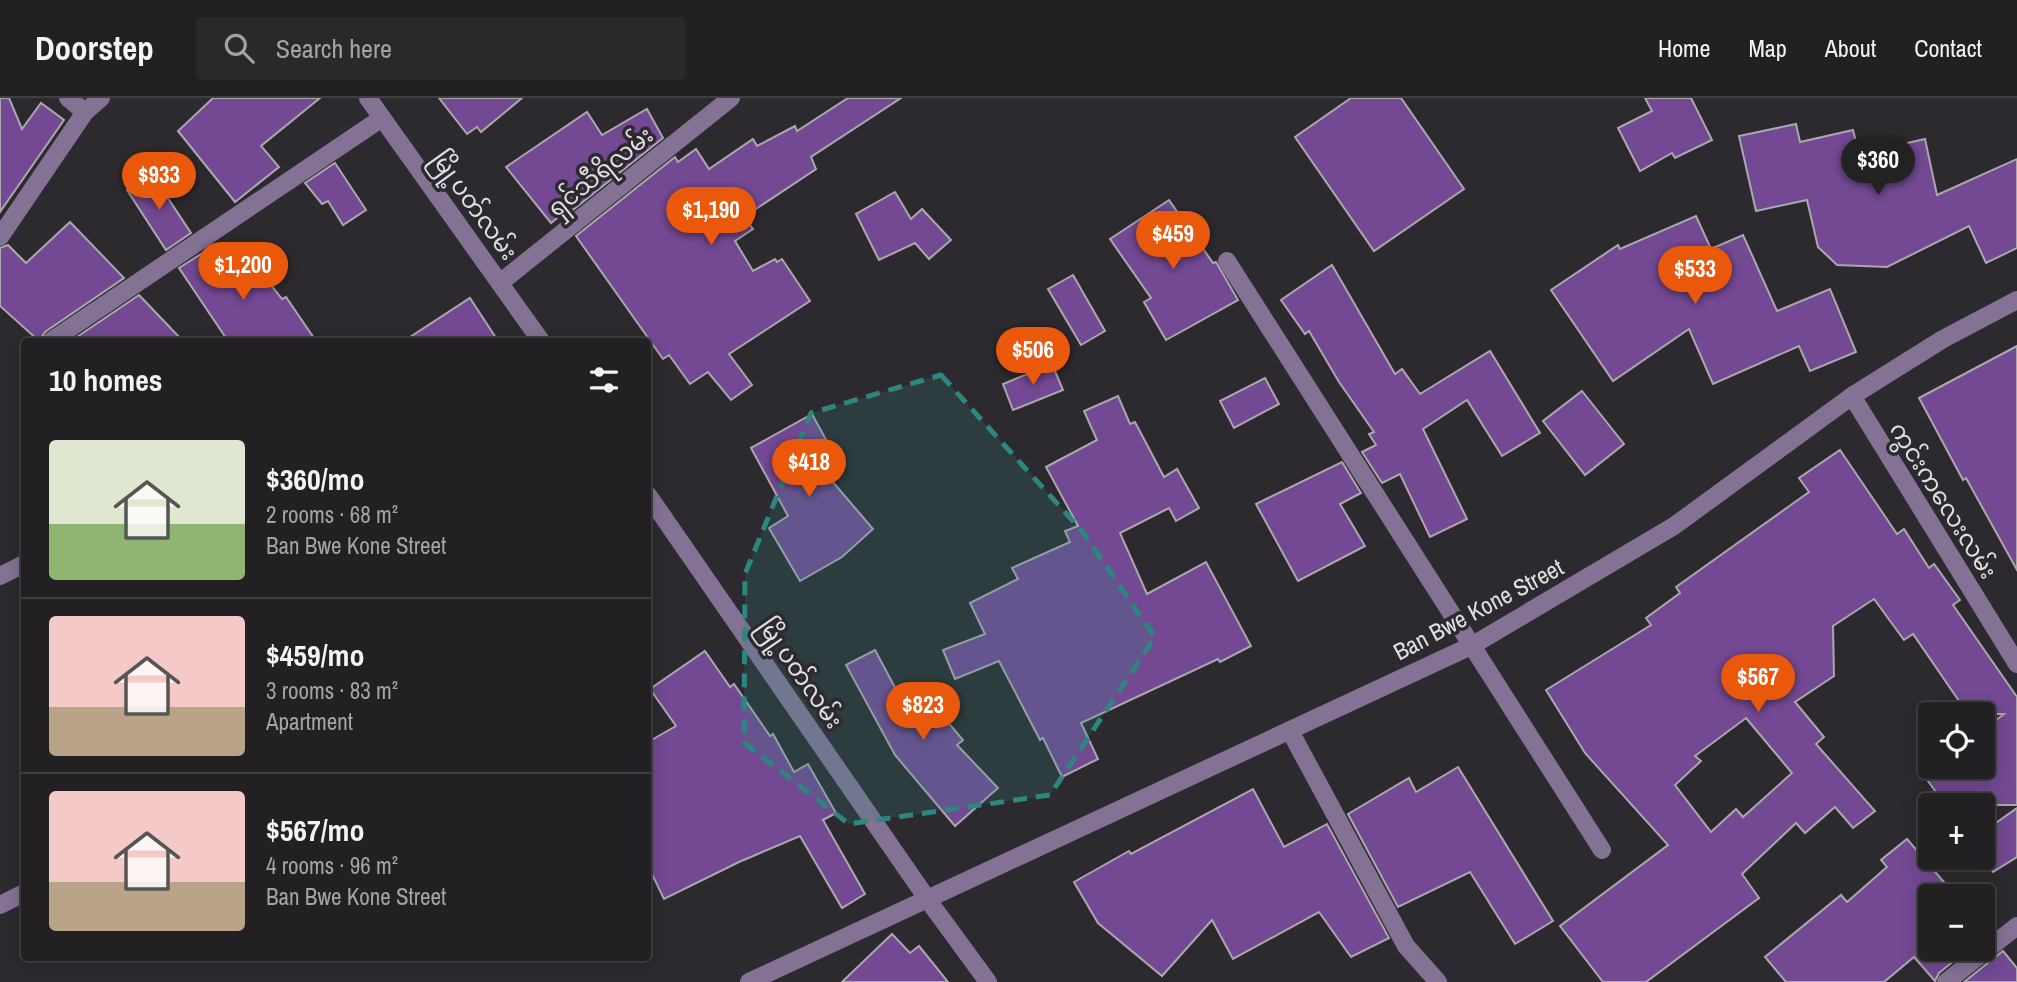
<!DOCTYPE html>
<meta charset="utf-8">
<style>
body{margin:0;font-family:"Archivo Narrow","Noto Sans Myanmar",sans-serif;background:#2a282b;color:#f1f3f6;height:100vh;display:flex;flex-direction:column;font-size:26px;white-space:nowrap}
*{box-sizing:border-box;margin:0}
p{font-size:23px;color:#a2a3a6}
.icon{flex:none;width:38px;height:38px;fill:none;stroke:currentColor;stroke-width:2;stroke-linecap:round;stroke-linejoin:round}
.map{position:relative;flex:1;overflow:hidden}
.side{position:absolute;left:21px;top:240px;width:630px;height:623px;display:flex;flex-direction:column;background:#222023;border-radius:7px;box-shadow:0 4px 18px #0003,0 0 0 2px #3f3e41}
.side>*{flex:none}
.fabs{position:absolute;left:1918px;top:604px;display:grid;gap:14px}
.fabs a{display:grid;place-items:center;width:77px;height:77px;border-radius:7px;background:#222023;box-shadow:0 4px 18px #0003,0 0 0 2px #3f3e41;font-size:35px}
.price{position:absolute;translate:-50% -60px;padding:0 16px;border-radius:24px;background:#ea580c;color:#fff;font-size:23px;line-height:46px;filter:drop-shadow(0 2px 4px #0008)}
.price::after{content:'';position:absolute;left:50%;top:42px;width:21px;height:16px;margin-left:-10px;background:inherit;clip-path:polygon(0 0,100% 0,50% 100%)}
.price.active{background:#222;color:#fff}
ul{padding:0;list-style:none}
li{display:flex;align-items:center;gap:21px;height:175px;padding:0 28px}
li+li{border-top:2px solid #3f3e41}
li span{display:grid;place-items:center;flex:none;width:196px;height:140px;border-radius:7px;color:#555}
li>.icon{margin-inline-start:auto}
span .icon{width:84px;height:84px;fill:#fffc;stroke-width:1}
li b{font-size:30px}
h2{display:flex;justify-content:space-between;align-items:center;height:84px;padding:0 28px;font-size:30px}
header{display:flex;align-items:center;gap:42px;box-sizing:border-box;height:98px;padding:0 35px;background:#222023;border-bottom:2px solid #3f3e41}
header strong{font-size:33px}
nav{display:flex;gap:38px;margin-inline-start:auto;font-size:24px}
.search{width:490px;height:63px;background:#2a282b;display:flex;align-items:center;gap:18px;box-sizing:border-box;padding:0 24px;border-radius:7px;color:#a2a3a6;font-size:26px}
.map>svg:first-child{display:block}
.building{fill:#734993;stroke:#aaa7ad;stroke-width:2;fill-rule:evenodd}
.lines{fill:none;stroke-linecap:round;stroke-linejoin:round}
.minor{stroke:#847294;stroke-width:18}
.marked{fill:#2e8680;fill-opacity:0.2;stroke:#2e8680;stroke-width:5;stroke-dasharray:14 9;stroke-linejoin:round}
.labels{text-anchor:middle;dominant-baseline:central;stroke-width:7;stroke-linejoin:round;paint-order:stroke}
.street-label{font-size:24px;fill:#e1dfe3;stroke:#2d2a2f}
</style>
<header>
<strong>Doorstep</strong>
<div class="search"><svg class="icon" aria-label="search" viewBox="0 0 24 24"><circle cx="10" cy="10" r="6"/><path d="M15 15l6 6"/></svg>Search here</div>
<nav><a>Home</a><a>Map</a><a>About</a><a>Contact</a></nav>
</header>
<div class="map">
<svg width="2017" height="884" viewBox="0 0 2017 884">
<rect width="100%" height="100%" fill="#2d2a2f"/>
<!-- building -->
<g class="building">
<polygon points="0,0 9,0 22,31 41,5 64,22 0,114"/>
<polygon points="213,0 320,0 261,48 279,69 235,104 178,33"/>
<polygon points="439,0 522,0 481,34 477,29 467,36"/>
<polygon points="848,0 901,0 811,59 816,71 744,119 753,131 735,143 753,173 775,161 777,164 782,161 810,203 729,256 752,287 731,302 708,274 690,286 669,257 663,261 576,138 675,59 678,64 696,51 709,71 753,41 757,48 795,28 797,33"/>
<polygon points="1351,0 1401,0 1464,91 1374,153 1295,39"/>
<polygon points="1645,0 1691,0 1712,42 1675,60 1672,55 1640,73 1618,30 1652,13"/>
<polygon points="647,11 663,40 564,119 562,116 551,125 506,69 587,14 602,37"/>
<polygon points="1796,26 1800,44 1853,32 1859,56 1925,41 1937,97 2017,61 2017,150 1986,165 1969,128 1887,169 1837,167 1818,149 1807,102 1756,113 1739,38"/>
<polygon points="335,65 366,112 343,127 328,103 322,106 305,85"/>
<polygon points="152,76 191,135 166,152 127,92"/>
<polygon points="895,94 911,121 922,111 951,142 929,161 915,145 879,162 856,116"/>
<polygon points="1169,102 1213,165 1216,164 1238,202 1166,242 1144,204 1151,200 1110,141"/>
<polygon points="1696,118 1711,151 1743,137 1777,213 1830,191 1856,254 1810,273 1799,248 1713,286 1689,231 1613,283 1551,192 1618,147 1620,151"/>
<polygon points="70,124 124,180 45,234 39,243 0,208 0,150 8,147 26,165"/>
<polygon points="213,149 239,176 254,165 282,201 286,199 316,243 228,243 179,170 204,154 206,156"/>
<polygon points="1332,167 1395,276 1402,271 1420,296 1490,253 1540,335 1502,358 1467,302 1423,331 1467,421 1430,439 1400,376 1382,385 1362,354 1376,347 1369,336 1374,334 1339,284 1309,233 1305,236 1281,202"/>
<polygon points="1073,177 1105,233 1081,247 1048,191"/>
<polygon points="139,197 183,243 71,243"/>
<polygon points="470,200 498,243 404,243"/>
<polygon points="2017,248 2017,472 1966,380 1963,382 1919,300"/>
<polygon points="1052,266 1063,292 1013,312 1003,286"/>
<polygon points="1265,280 1279,306 1234,330 1220,303"/>
<polygon points="1582,293 1624,346 1585,377 1543,323"/>
<polygon points="1118,298 1130,326 1135,324 1164,379 1177,371 1199,410 1176,423 1169,410 1120,435 1147,496 1206,464 1251,548 1220,564 1218,561 1081,625 1098,661 1062,679 1043,640 1040,642 999,563 955,581 943,552 985,536 970,505 1018,481 1012,470 1070,444 1065,433 1078,428 1046,369 1097,342 1084,313"/>
<polygon points="812,316 836,360 820,369 873,431 842,459 800,483 769,430 788,418 751,350"/>
<path d="M1840,352L1897,436L1904,431L1929,470L1934,466L1960,502L1953,507L2017,599V707H1945L1923,676L1932,668H1983V632L2004,616H1968L1913,536L1904,542L1874,501L1833,528L1834,578L1795,604L1824,639L1816,646L1875,713L1853,730L1835,709L1805,735L1796,725L1742,776L1759,800L1646,884H1603L1560,828L1668,747L1585,655L1546,592L1651,527L1646,520L1680,495L1676,489L1809,394L1799,380ZM1746,620L1792,675L1743,719L1736,711L1711,734L1675,687L1701,663L1695,658Z"/>
<polygon points="1342,364 1361,395 1340,406 1365,448 1298,483 1256,406"/>
<polygon points="875,552 906,610 926,598 963,642 957,647 998,690 955,728 895,657 846,567"/>
<polygon points="705,553 730,589 734,586 770,638 773,636 794,674 808,666 836,715 823,722 865,796 842,810 800,738 739,764 664,801 648,768 648,644 676,628 650,591"/>
<polygon points="1458,669 1553,823 1515,846 1470,774 1398,809 1348,716 1409,680 1416,694"/>
<polygon points="1253,691 1284,749 1327,726 1389,840 1351,859 1319,814 1233,861 1212,822 1162,878 1098,825 1074,784 1129,753 1131,756"/>
<polygon points="2017,710 2017,759 1993,774 1983,760 1983,734"/>
<polygon points="1907,741 1956,798 1930,798 1930,850 1970,850 1939,875 1935,883 1914,859 1884,884 1786,884 1765,859 1841,797 1847,804 1887,769 1881,762"/>
<polygon points="892,836 910,855 919,848 948,884 842,884"/>
<polygon points="2003,853 2017,870 2017,884 1964,884"/>
</g>
<g class="lines">
<!-- minor -->
<g class="minor">
<polyline points="68,0 85,14"/>
<polyline points="368,0 541,243"/>
<polyline points="0,139 85,14 101,0"/>
<polyline points="1227,163 1602,752"/>
<polyline points="501,184 731,0"/>
<polyline points="51,243 382,20"/>
<polyline points="1852,298 2017,566"/>
<polyline points="648,397 928,802 988,884"/>
<polyline points="0,478 24,466"/>
<polyline points="1290,633 1406,848 1438,884"/>
<polyline points="0,807 24,795"/>
<polyline points="749,884 1473,547 1674,428 1852,298 1943,241 2017,202"/>
<polyline points="1946,884 2017,828"/>
</g>
</g>
<!-- marked area -->
<path class="marked" d="M941,277L1082,433L1155,539L1050,697L849,726L744,645L745,476L811,315Z"/>
<g class="labels">
<!-- street labels -->
<g class="street-label">
<text transform="translate(600 73) rotate(-39)">ရှင်သီရိလမ်း</text>
<text transform="translate(475 107) rotate(54)">မြို့ပတ်လမ်း</text>
<text transform="translate(1944 402) rotate(58)">ကွင်းကလေးလမ်း</text>
<text transform="translate(1478 511) rotate(-28)">Ban Bwe Kone Street</text>
<text transform="translate(801 575) rotate(55)">မြို့ပတ်လမ်း</text>
</g>
</g>
</svg>
<div class="fabs">
<a><svg class="icon" aria-label="locate" viewBox="0 0 24 24"><circle cx="12" cy="12" r="6"/><path d="M12 2v4M12 18v4M2 12h4M18 12h4"/></svg></a>
<a>+</a>
<a>−</a>
</div>
<b class="price active" style="left:1878px;top:99px">$360</b>
<b class="price" style="left:159px;top:114px">$933</b>
<b class="price" style="left:711px;top:149px">$1,190</b>
<b class="price" style="left:1173px;top:173px">$459</b>
<b class="price" style="left:243px;top:204px">$1,200</b>
<b class="price" style="left:1695px;top:208px">$533</b>
<b class="price" style="left:1033px;top:289px">$506</b>
<b class="price" style="left:809px;top:401px">$418</b>
<b class="price" style="left:1758px;top:616px">$567</b>
<b class="price" style="left:923px;top:644px">$823</b>
<section class="side">
<h2>10 homes<svg class="icon" aria-label="filters" viewBox="0 0 24 24"><path d="M4 7h16M4 17h16"/><circle cx="9" cy="7" r="2"/><circle cx="15" cy="17" r="2"/></svg></h2>
<ul>
<li><span style="background:linear-gradient(#dfe7d0 60%,#8fb573 0)"><svg class="icon" aria-label="home" viewBox="0 0 24 24"><path d="M3 11l9-7 9 7M6 9v11h12V9"/></svg></span><div><b>$360/mo</b><p>2 rooms · 68 m²</p><p>Ban Bwe Kone Street</p></div></li>
<li><span style="background:linear-gradient(#f6c9c9 65%,#b9a48a 0)"><svg class="icon" aria-label="home" viewBox="0 0 24 24"><path d="M3 11l9-7 9 7M6 9v11h12V9"/></svg></span><div><b>$459/mo</b><p>3 rooms · 83 m²</p><p>Apartment</p></div></li>
<li><span style="background:linear-gradient(#f6c9c9 65%,#b9a48a 0)"><svg class="icon" aria-label="home" viewBox="0 0 24 24"><path d="M3 11l9-7 9 7M6 9v11h12V9"/></svg></span><div><b>$567/mo</b><p>4 rooms · 96 m²</p><p>Ban Bwe Kone Street</p></div></li>
</ul>
</section>
</div>
